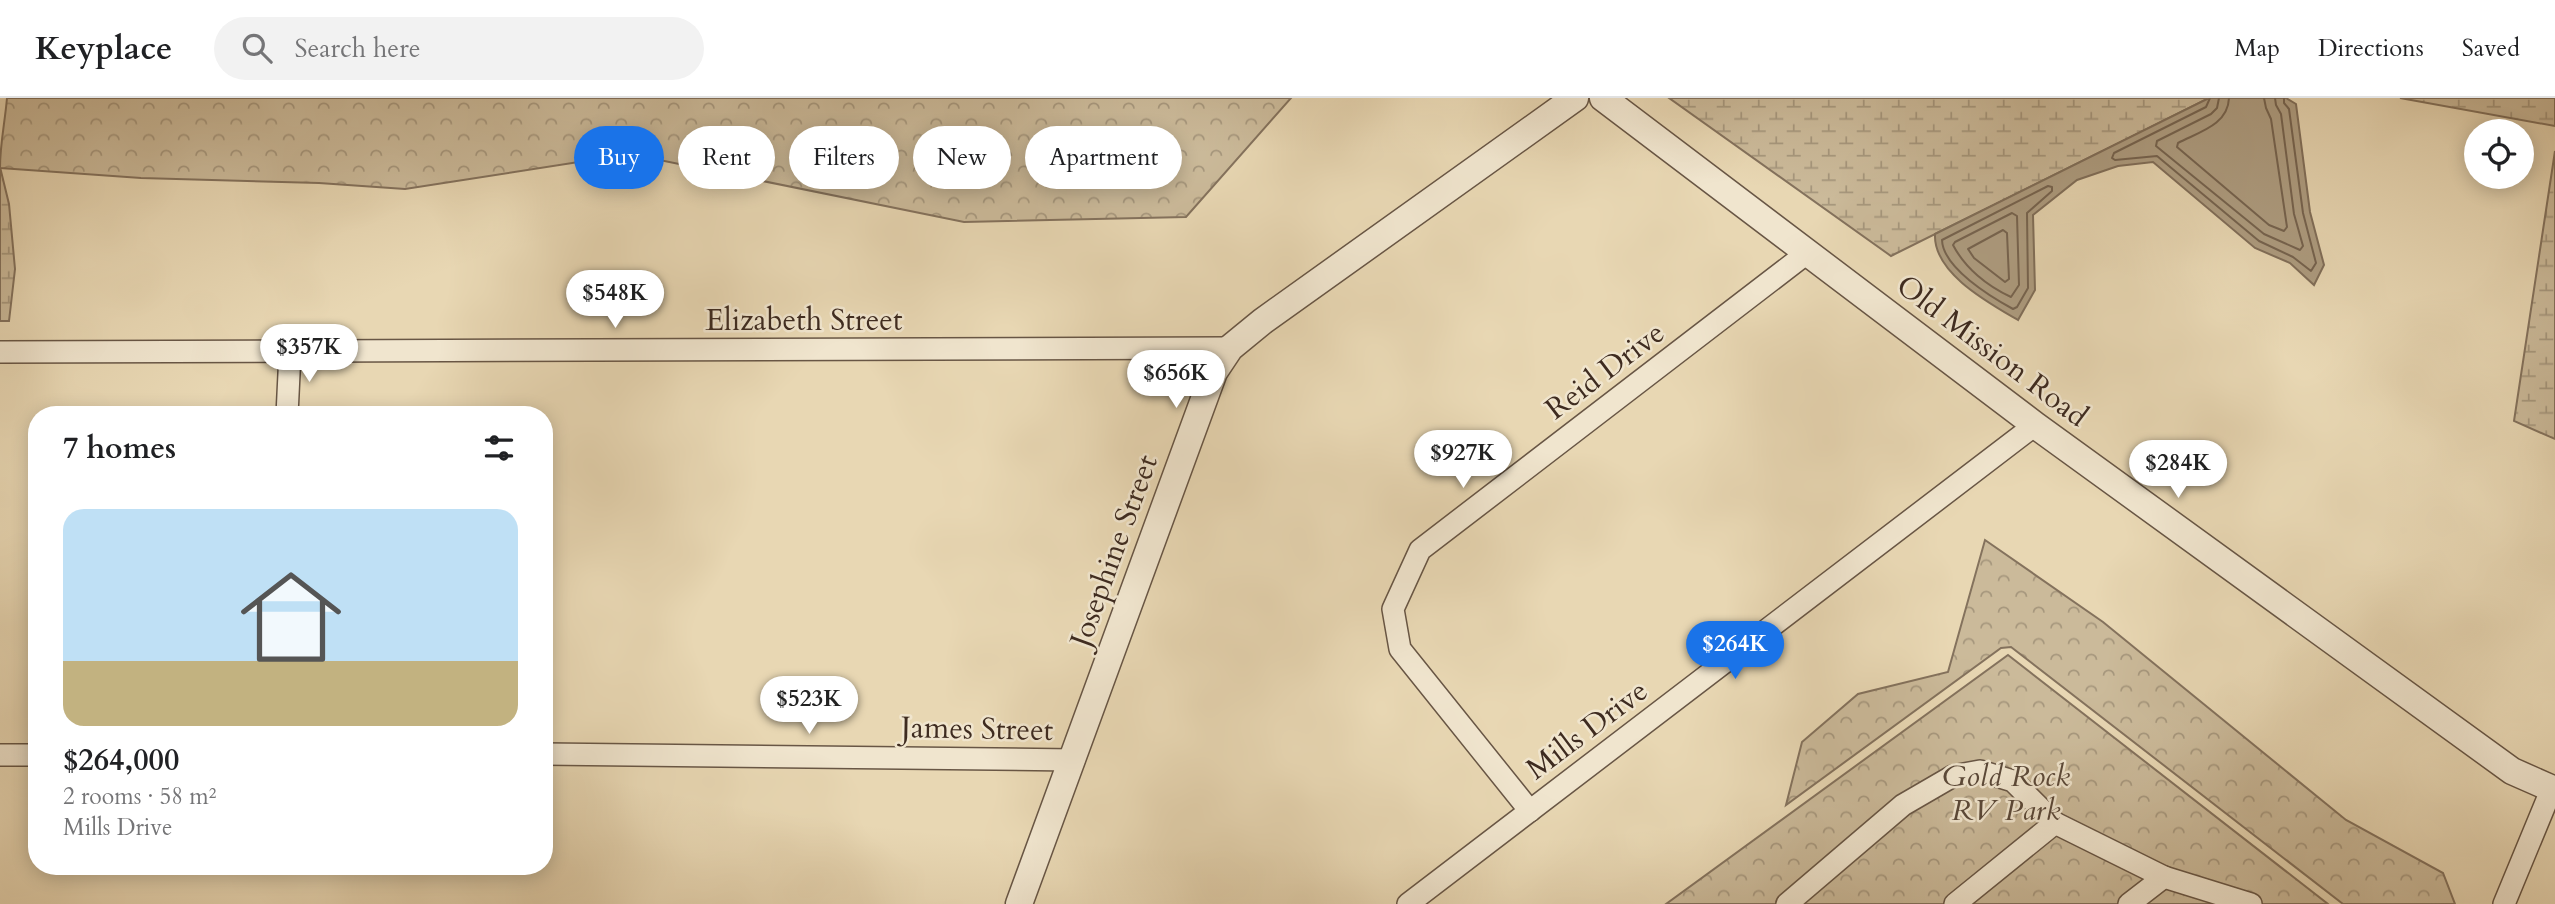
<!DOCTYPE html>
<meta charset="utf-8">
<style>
body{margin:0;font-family:Cardo,serif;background:#f2f2f2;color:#202124;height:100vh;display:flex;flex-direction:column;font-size:26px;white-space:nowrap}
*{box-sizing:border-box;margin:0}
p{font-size:23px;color:#757577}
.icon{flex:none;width:38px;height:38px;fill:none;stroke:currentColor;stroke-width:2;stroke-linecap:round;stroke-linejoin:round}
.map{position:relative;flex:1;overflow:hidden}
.sheet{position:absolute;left:28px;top:308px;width:525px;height:469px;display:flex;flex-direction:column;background:#fff;border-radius:28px;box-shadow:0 4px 18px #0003}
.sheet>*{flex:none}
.hud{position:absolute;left:574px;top:28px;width:665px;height:63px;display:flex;gap:14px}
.controls{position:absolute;left:2464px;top:21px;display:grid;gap:14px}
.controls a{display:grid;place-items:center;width:70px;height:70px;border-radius:50%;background:#fff;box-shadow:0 4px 18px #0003;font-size:35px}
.price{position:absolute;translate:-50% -60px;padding:0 16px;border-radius:24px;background:#fff;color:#222;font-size:23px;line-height:46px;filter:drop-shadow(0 2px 4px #0008)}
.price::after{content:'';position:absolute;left:50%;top:42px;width:21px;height:16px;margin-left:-10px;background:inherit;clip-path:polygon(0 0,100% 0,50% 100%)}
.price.current{background:#1a73e8;color:#fff}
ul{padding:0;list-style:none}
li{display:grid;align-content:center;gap:14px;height:371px;padding:0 35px}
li+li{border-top:2px solid #e0e0e0}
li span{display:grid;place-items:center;height:217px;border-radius:21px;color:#555}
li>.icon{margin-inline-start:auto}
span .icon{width:126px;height:126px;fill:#fffc;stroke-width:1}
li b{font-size:30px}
h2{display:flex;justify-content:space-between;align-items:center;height:84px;padding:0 35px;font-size:30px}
.tag{padding:0 24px;border-radius:32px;background:#fff;box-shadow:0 4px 18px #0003;font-size:24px;line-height:63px}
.tag.current{background:#1a73e8;color:#fff}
header{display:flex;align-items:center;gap:42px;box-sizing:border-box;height:98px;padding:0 35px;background:#fff;border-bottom:2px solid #e0e0e0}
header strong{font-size:33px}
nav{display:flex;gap:38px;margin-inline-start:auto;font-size:24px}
.search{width:490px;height:63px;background:#f2f2f2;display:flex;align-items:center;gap:18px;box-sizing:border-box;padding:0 24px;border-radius:38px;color:#757577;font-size:26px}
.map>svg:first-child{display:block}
.forest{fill:url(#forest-crowns);stroke:#84725d;stroke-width:2}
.wetland{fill:url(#wetland-marsh);stroke:#84725d;stroke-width:2}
.water{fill:#ae9d81;stroke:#816f5a;stroke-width:2}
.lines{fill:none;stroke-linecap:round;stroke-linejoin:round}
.shore{stroke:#766450;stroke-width:2}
.minor-casing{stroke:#685645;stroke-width:24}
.tertiary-casing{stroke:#685645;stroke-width:29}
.minor{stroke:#f0e5ce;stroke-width:21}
.tertiary{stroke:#f0e5ce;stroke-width:26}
.labels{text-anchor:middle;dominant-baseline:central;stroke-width:5;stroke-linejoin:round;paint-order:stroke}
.street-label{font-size:30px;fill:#3e2b20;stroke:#f0e5ce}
.park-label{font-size:30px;font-style:italic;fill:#5a4838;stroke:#f0e5ce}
</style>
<header>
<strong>Keyplace</strong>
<div class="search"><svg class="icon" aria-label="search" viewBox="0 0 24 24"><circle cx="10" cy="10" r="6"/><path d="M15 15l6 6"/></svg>Search here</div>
<nav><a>Map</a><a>Directions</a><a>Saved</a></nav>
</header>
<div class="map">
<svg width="2555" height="806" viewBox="0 0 2555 806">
<defs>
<pattern id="forest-crowns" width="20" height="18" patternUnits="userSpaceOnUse" patternTransform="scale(1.75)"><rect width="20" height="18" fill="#cbba9a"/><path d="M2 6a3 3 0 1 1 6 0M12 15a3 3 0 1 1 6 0" fill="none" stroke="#a6977d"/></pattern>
<pattern id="wetland-marsh" width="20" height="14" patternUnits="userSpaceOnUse" patternTransform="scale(1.75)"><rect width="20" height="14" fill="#cbba9a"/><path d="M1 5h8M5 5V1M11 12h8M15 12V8" fill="none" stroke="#a6977d"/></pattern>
</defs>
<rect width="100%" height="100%" fill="#e8d7b3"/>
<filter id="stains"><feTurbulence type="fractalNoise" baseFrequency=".00286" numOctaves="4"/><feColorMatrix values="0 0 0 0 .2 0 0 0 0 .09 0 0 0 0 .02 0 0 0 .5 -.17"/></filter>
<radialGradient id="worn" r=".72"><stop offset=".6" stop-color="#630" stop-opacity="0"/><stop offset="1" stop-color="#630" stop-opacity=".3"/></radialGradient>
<!-- forest -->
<g class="forest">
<path d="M7,0H1291L1186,119L964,124L630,56L405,91L319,85L141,80L0,70C0,46 5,24 7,0Z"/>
<polygon points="1985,442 2103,524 2346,722 2443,775 2455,806 2343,806 2011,549 2001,550 1786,707 1802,644 1858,596 1948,574"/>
<polygon points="2008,557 2328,806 1666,806"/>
</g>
<!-- wetland -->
<g class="wetland">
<polygon points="1669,0 2209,0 1891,158"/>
<polygon points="2400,0 2555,0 2555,28"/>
<polygon points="2555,53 2555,341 2514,323"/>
<polygon points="0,69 9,106 15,171 9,223 0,223"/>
</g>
<!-- water -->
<path class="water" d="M2209,0H2286L2296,6L2310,114L2324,167L2314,187L2290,165L2255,150L2153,64L2118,68L2077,82L2033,117L2035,192L2018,222C1989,205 1933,175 1935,136Z"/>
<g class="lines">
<!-- shore -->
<g class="shore">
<polyline points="2210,0 2206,9 2114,55 2112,60 2115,62 2157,58 2259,143 2293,159 2311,173 2316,165 2303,115 2289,11 2284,5 2284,0"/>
<polyline points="2219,0 2217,10 2211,16 2157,43 2156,48 2264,136 2300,152 2303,148 2294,116 2281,16 2276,7 2275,0"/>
<path d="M2229,0C2228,27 2199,34 2178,45L2177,49L2269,127L2284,133L2287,129L2271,21L2266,10L2264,0"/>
<path d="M2048,88L2052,89V93L2027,115L2028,190L2017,209L2013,211C1991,199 1943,170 1942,142Z"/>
<path d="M2012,115L2017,118L2019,187L2011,199C1987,188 1965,170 1953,147L1955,144Z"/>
<polygon points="2003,132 2007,135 2009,181 2005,184 1974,160 1968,151"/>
</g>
<!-- minor casing -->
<g class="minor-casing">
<g id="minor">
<polyline points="0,254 1230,250"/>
<polyline points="287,317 290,255"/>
<polyline points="544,656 1074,662"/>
<polyline points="0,657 37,657"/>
<polyline points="1530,713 1400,551 1393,511 1420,452 1807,155"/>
<polyline points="1408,806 2035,327"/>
<polyline points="1787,806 1903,707 1953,678 1980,673 2013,683 2055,725 2164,779 2251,806"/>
<polyline points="1955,806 2055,725"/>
<polyline points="2129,806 2164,779"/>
<polyline points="2504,806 2552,690"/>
</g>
</g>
<!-- tertiary casing -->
<g class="tertiary-casing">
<g id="tertiary">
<polyline points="1603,0 2035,327 2512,673 2555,692"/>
<polyline points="1019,806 1214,274 1230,250 1263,223 1575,0"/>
</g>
</g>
<!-- minor -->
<use href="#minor" class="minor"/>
<!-- tertiary -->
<use href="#tertiary" class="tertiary"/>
</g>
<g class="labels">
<!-- street labels -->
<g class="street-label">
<text x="804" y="222">Elizabeth Street</text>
<text transform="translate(1992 253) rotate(37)">Old Mission Road</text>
<text transform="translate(1605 273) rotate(-37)">Reid Drive</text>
<text transform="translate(1114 453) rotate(-70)">Josephine Street</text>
<text transform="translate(977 631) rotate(1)">James Street</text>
<text transform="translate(1587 632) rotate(-37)">Mills Drive</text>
</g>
<!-- park labels -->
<g class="park-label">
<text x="2006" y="678">Gold Rock<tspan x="2006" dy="34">RV Park</tspan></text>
</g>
</g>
<rect width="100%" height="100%" filter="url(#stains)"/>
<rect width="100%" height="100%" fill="url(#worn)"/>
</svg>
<div class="controls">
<a><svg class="icon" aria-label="locate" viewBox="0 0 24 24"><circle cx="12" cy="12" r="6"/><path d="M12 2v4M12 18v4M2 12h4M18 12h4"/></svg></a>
</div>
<b class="price" style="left:615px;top:232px">$548K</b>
<b class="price" style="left:309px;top:286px">$357K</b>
<b class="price" style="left:1176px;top:312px">$656K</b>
<b class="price" style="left:1463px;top:392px">$927K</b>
<b class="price" style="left:2178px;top:402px">$284K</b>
<b class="price current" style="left:1735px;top:583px">$264K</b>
<b class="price" style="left:809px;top:638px">$523K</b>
<div class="hud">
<a class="tag current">Buy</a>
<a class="tag">Rent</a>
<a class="tag">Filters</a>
<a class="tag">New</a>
<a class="tag">Apartment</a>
</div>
<section class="sheet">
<h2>7 homes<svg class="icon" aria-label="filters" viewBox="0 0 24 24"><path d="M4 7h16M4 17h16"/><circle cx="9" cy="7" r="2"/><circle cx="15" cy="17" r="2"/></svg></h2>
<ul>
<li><span style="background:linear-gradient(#bfe0f5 70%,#c2b280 0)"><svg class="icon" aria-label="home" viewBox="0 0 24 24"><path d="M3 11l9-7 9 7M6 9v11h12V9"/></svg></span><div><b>$264,000</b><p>2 rooms · 58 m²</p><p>Mills Drive</p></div></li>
</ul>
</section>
</div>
